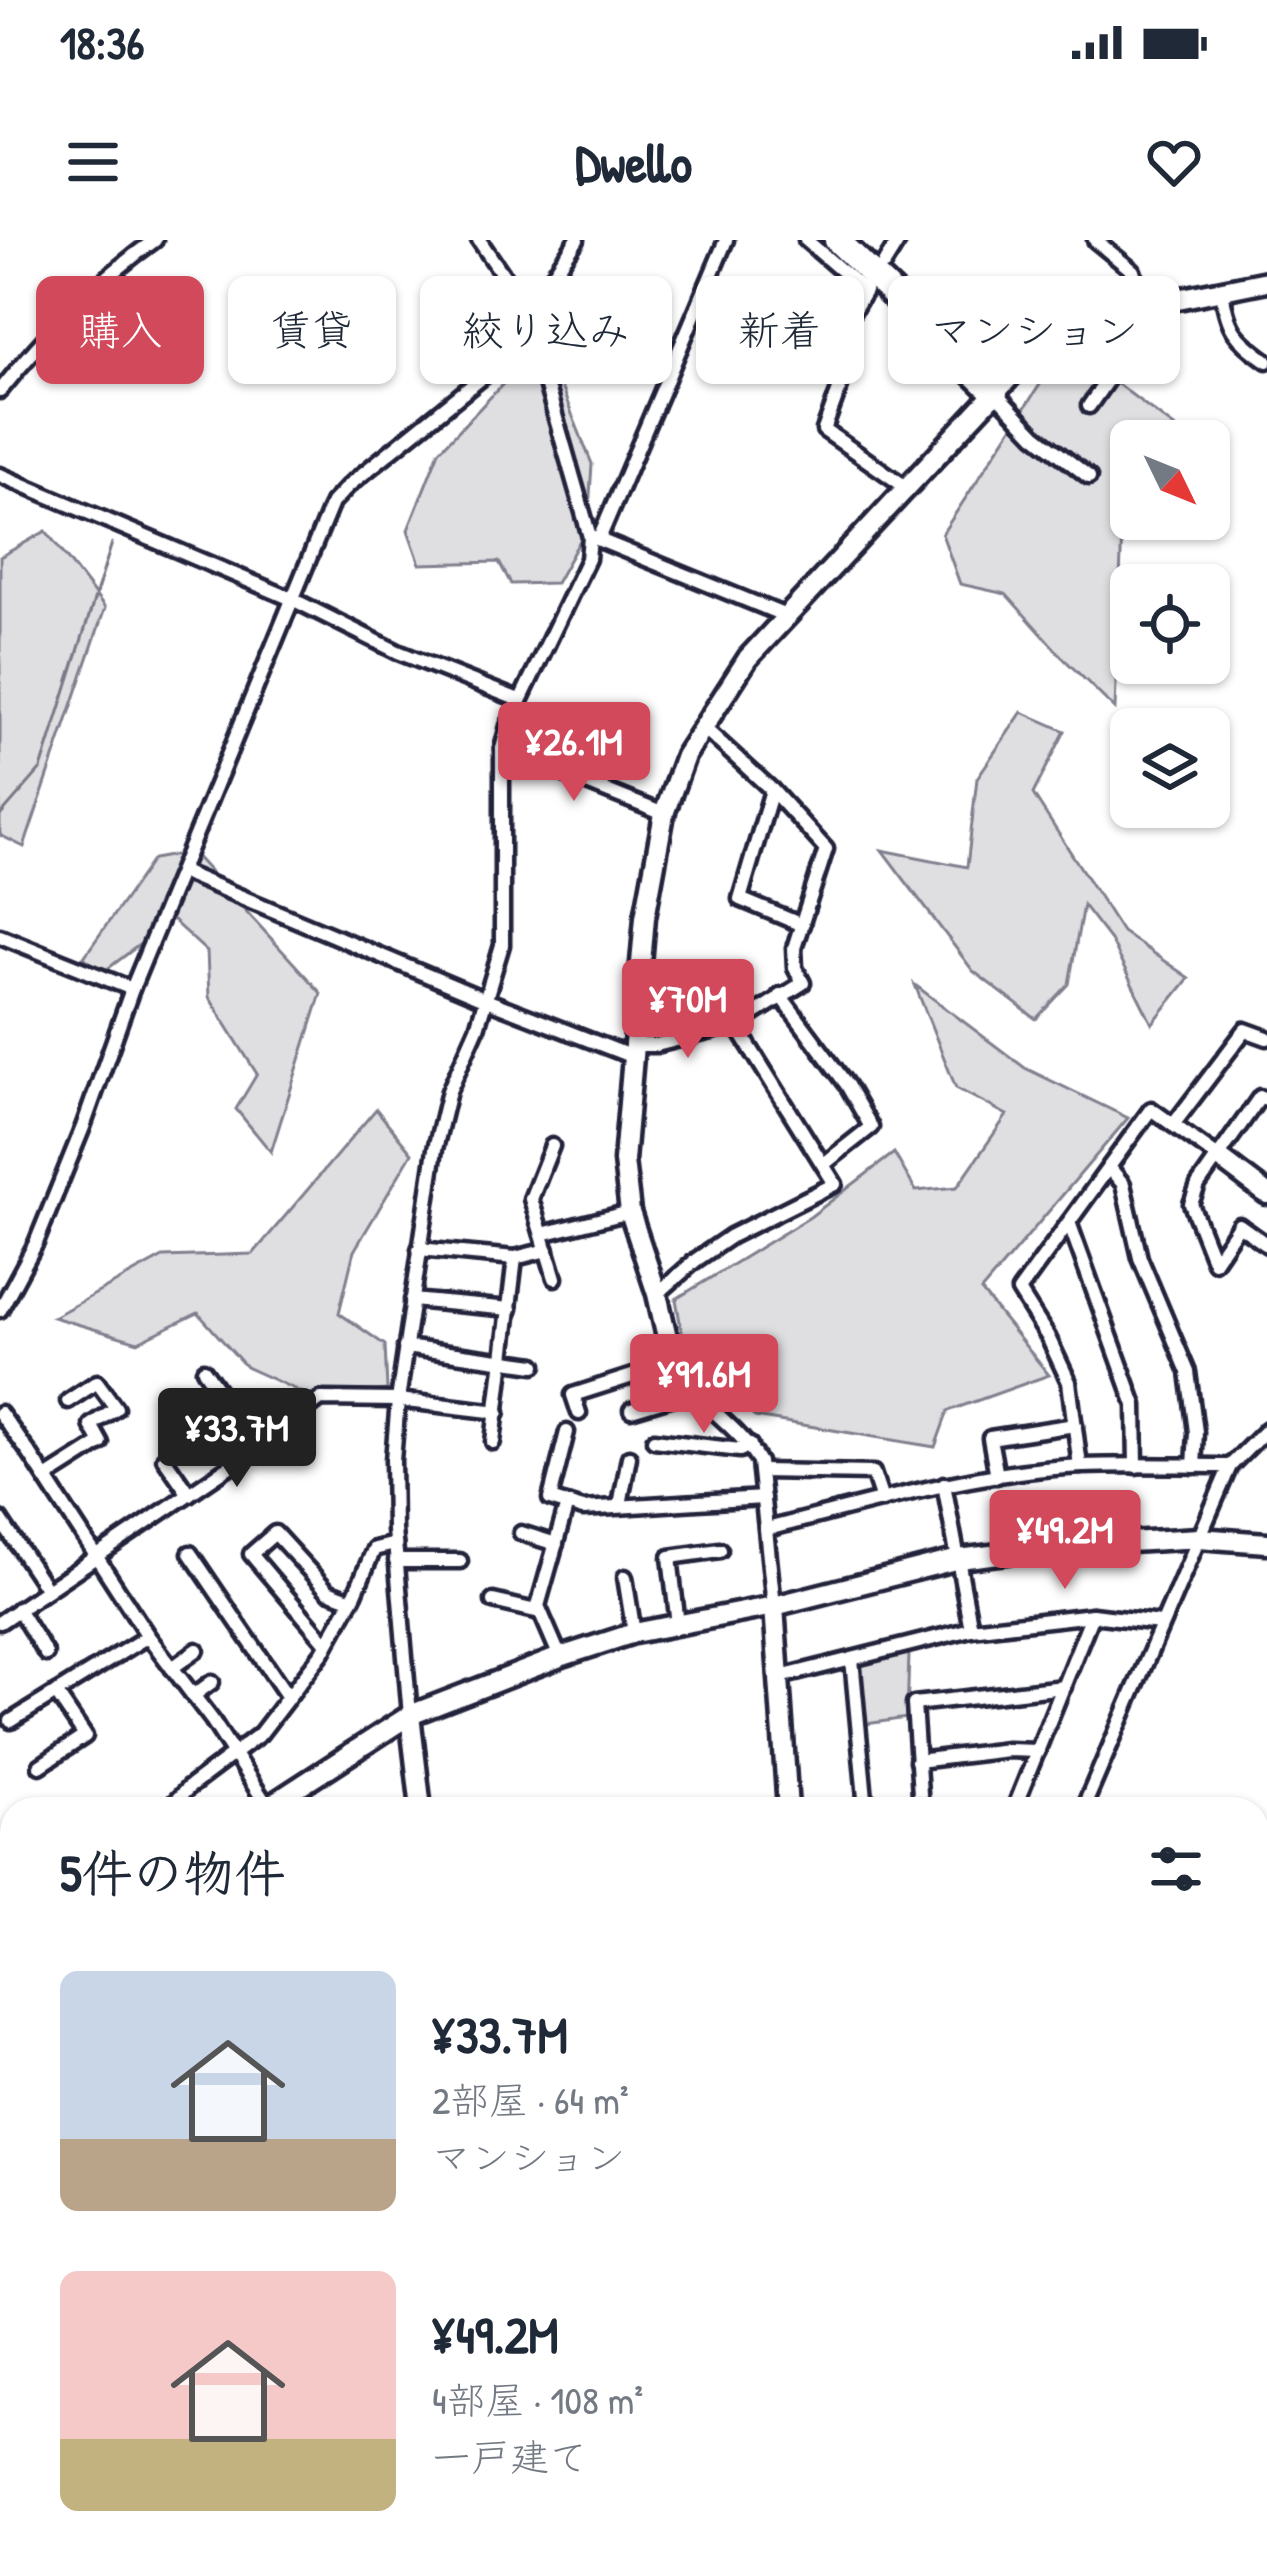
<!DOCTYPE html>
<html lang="ja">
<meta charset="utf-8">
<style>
body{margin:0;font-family:"Patrick Hand","Klee One",sans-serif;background:#f6f6f7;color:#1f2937;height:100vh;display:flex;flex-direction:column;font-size:45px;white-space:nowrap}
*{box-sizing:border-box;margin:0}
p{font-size:39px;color:#747a83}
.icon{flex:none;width:66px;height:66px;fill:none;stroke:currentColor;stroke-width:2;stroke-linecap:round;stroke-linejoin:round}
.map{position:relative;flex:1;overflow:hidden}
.panel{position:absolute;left:0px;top:1557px;width:1269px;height:771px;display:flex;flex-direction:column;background:#fff;border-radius:36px 36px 0 0;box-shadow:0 3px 9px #0004}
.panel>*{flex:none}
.hud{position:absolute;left:36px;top:36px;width:1197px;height:108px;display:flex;gap:24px}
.needle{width:78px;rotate:133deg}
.controls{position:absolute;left:1110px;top:180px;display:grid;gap:24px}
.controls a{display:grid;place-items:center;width:120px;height:120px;border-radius:18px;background:#fff;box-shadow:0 3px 9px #0004;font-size:60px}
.price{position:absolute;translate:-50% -102px;padding:0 27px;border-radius:12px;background:#d1495b;color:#fff;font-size:39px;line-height:78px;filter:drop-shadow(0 3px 6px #0008)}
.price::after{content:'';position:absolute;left:50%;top:72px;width:36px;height:27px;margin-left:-18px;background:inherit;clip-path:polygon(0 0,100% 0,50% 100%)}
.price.on{background:#222;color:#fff}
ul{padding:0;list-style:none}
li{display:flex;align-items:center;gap:36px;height:300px;padding:0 60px}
li span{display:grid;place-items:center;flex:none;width:336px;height:240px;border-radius:18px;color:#555}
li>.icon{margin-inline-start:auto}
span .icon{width:144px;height:144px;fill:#fffc;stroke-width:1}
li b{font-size:51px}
h2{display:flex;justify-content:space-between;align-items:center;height:144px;padding:0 60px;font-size:51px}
.pill{padding:0 42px;border-radius:18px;background:#fff;box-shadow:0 3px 9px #0004;font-size:42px;line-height:108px}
.pill.on{background:#d1495b;color:#fff}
.status{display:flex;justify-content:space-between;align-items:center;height:84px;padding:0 60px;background:#fff;direction:ltr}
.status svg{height:33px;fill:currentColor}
header{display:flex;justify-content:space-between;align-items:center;height:156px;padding:0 60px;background:#fff;font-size:54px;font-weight:800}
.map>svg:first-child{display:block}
.green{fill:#dfdfe2;stroke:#80808e;stroke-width:3}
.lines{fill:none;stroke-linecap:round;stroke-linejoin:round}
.stream{stroke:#7a7a88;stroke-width:3}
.street-casing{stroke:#22223b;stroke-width:21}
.secondary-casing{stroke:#22223b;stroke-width:27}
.highway-casing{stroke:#22223b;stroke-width:33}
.street{stroke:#fff;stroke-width:12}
.secondary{stroke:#fff;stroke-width:18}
.highway{stroke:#fff;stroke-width:24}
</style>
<div class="status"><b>18:36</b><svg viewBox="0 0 49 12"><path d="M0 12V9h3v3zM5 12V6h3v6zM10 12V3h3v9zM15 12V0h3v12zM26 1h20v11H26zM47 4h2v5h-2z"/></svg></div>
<header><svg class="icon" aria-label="menu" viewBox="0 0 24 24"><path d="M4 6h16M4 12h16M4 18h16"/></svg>Dwello<svg class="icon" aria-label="heart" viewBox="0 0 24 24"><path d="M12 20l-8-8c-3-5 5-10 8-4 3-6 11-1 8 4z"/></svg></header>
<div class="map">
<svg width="1267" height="2326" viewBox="0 0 1267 2326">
<rect width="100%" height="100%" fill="#fff"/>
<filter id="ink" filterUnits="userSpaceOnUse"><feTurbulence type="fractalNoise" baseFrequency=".00833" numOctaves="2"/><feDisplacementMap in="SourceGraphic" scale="24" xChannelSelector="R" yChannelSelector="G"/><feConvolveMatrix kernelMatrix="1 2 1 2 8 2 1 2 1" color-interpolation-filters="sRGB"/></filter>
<g filter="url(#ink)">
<!-- green -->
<g class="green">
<polygon points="543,102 592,224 588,286 556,343 511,344 499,322 420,324 408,290 439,211"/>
<polygon points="1066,105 1181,192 1175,201 1131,201 1131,274 1122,289 1115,469 1064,419 1006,354 960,344 942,294"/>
<polygon points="46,291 105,368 24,607 0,595 0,317"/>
<polygon points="1022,472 1065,491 1033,554 1122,692 1189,738 1152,784 1110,700 1083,665 1069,744 1036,779 973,731 882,610 967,627 977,538"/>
<polygon points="192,612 321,753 271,912 236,869 257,834 209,757 207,712 172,680 102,733 84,717 153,619"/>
<polygon points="915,745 1025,828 1128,878 981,1051 1049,1135 948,1171 935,1207 755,1177 687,1123 676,1059 810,977 894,913 916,951 957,947 1007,875 956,848"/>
<polygon points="376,869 412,913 354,1011 339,1073 385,1105 387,1150 314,1158 246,1127 198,1073 138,1102 53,1077 163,1017 253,1014"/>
<polygon points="909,1414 907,1478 866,1484 860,1427 863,1424"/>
</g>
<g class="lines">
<!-- stream -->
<polyline class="stream" points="0,576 41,529 112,303"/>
<!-- street casing -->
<g class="street-casing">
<g id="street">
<polyline points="479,0 514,51 530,68"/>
<polyline points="806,0 865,51 836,100 841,144 824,190 907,248"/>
<polyline points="1095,0 1133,31 1144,65"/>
<polyline points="884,24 899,0"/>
<path d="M1222,50C1227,89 1235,98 1267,121"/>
<path d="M0,151C44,96 97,41 155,0"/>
<polyline points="995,153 1035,195 1089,237"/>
<polyline points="1089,166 1133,103 1126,69"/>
<polyline points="0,235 292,359 398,412 519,460"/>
<polyline points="592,297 786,376"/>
<polyline points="599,299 726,0"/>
<polyline points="502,509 664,574"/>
<polyline points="772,550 740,659 802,685"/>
<polyline points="182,632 486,760 633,817"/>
<polyline points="0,696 132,749"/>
<polyline points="780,755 847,845 871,887 824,924"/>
<polyline points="633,805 656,805 736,785 803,743 795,728 794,708 826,609 772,550 703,487"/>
<polyline points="1267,859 1260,857 1198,945 1191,964 1214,1022 1239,985 1267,1005"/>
<polyline points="1173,885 1245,790 1267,798"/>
<polyline points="552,906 531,959 555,1038"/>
<polyline points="1109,927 1123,944 1140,1018 1188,1132 1196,1192 1194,1226"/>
<polyline points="1069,982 1135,1165 1136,1226"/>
<polyline points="542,994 630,972"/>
<polyline points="419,1009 515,1018"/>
<polyline points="657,1054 696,1020 731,996 835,944 736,785"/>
<polyline points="412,1060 510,1069"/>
<polyline points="0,1070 36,1003 83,887 132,749 332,263 349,245 531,98"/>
<polyline points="405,1107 535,1125"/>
<polyline points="204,1130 258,1207"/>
<polyline points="631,1170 691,1152"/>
<polyline points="0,1173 30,1214 148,1396 212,1480 268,1567"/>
<path d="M579,1173L573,1155L673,1123C694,1164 738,1183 759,1222L774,1366"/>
<polyline points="567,1192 550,1259 583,1269 763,1258"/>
<polyline points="654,1200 740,1210 750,1205"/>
<polyline points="493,1202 515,1018 547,1010"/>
<polyline points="164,1218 189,1254"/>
<polyline points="1080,1226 1069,1142 1048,1097 1019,1051 1151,869 1218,917"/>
<polyline points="760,1231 873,1233 882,1260"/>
<polyline points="997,1236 990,1198 1075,1185"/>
<polyline points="46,1238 101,1203 91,1185 116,1168 97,1142 68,1161"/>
<polyline points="944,1244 971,1389"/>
<polyline points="620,1265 629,1217"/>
<polyline points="0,1279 47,1350"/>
<path d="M767,1289C871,1263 975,1231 1082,1226C1131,1224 1181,1226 1230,1226"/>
<polyline points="521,1293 556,1304"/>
<polyline points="190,1313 288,1457"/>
<polyline points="396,1321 460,1321"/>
<polyline points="625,1337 634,1393"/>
<polyline points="493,1361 540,1372"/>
<polyline points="18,1369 46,1414"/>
<polyline points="0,1382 258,1207 321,1159 398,1160 498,1172"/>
<polyline points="678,1385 670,1317 720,1310"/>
<polyline points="327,1404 251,1314 275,1293 328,1351 352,1360"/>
<polyline points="560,1417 538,1366 567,1264"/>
<polyline points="852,1419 866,1569"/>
<polyline points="172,1428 197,1410"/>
<polyline points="780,1437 971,1389 1092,1375 1160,1383"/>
<polyline points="193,1456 212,1442"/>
<polyline points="410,1475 394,1290 393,1220 398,1160 435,909 449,851 477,788 502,705 502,509 508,486 588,319 590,297 526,74 577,0"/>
<polyline points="11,1481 148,1396"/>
<polyline points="917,1521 1007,1510 1038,1511"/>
<polyline points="40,1526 85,1496 56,1453"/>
<polyline points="168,1569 188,1548 260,1494 323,1412 355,1354 374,1309 395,1304"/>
<polyline points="921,1569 914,1464 1064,1447"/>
<polyline points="1014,1569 1092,1375"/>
<polyline points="1083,1569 1230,1226 1267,1189"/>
<polyline points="1257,1898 1267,1887"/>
<polyline points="1257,1925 1267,1937"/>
<polyline points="1257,2111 1267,2103"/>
<polyline points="573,2316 574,2326"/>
<polyline points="634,2316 634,2326"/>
<polyline points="706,2316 717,2326"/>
<polyline points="793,2316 802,2326"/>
<polyline points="940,2316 948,2326"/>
<polyline points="836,2325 849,2316"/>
<polyline points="521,2326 554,2316"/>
<polyline points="746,2326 759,2316"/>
<polyline points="976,2326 978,2316"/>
<polyline points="1106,2326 1107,2316"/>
</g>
</g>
<!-- secondary casing -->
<g class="secondary-casing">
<g id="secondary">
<polyline points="1218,917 1267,954"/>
<polyline points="673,1123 657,1054 630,972 624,921 645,677 664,574 685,516 748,418 1021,125 1056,94 1094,76 1267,41"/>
<polyline points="774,1366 788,1569"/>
<polyline points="410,1475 421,1569"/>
<polyline points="265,1569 410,1475 560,1417 634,1393 774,1366 959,1319 1061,1306 1199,1298 1267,1303"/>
<polyline points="0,1709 12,1704"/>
<polyline points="0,1817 12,1834"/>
<polyline points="195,2316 196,2326"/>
<polyline points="512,2316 513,2326"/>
<polyline points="1209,2316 1217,2326"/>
</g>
</g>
<!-- highway casing -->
<g class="highway-casing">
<polyline id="highway" points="837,0 995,153"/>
</g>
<!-- street -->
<use href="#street" class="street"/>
<!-- secondary -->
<use href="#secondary" class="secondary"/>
<!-- highway -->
<use href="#highway" class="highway"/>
</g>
</g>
</svg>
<div class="controls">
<a><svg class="needle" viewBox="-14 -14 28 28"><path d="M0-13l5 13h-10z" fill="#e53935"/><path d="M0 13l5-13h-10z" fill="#747a83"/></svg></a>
<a><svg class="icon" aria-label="locate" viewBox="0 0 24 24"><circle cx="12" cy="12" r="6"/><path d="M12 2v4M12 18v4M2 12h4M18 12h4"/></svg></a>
<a><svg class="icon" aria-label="layers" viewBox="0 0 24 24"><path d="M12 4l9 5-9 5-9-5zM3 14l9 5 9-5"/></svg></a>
</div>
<b class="price" style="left:574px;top:564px">¥26.1M</b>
<b class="price" style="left:688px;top:821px">¥70M</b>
<b class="price" style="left:704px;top:1196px">¥91.6M</b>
<b class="price on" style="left:237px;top:1250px">¥33.7M</b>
<b class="price" style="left:1065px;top:1352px">¥49.2M</b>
<div class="hud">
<a class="pill on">購入</a>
<a class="pill">賃貸</a>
<a class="pill">絞り込み</a>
<a class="pill">新着</a>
<a class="pill">マンション</a>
</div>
<section class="panel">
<h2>5件の物件<svg class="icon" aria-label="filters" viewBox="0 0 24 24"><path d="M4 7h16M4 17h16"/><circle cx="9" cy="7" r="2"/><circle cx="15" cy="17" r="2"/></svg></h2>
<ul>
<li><span style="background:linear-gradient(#c9d6e8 70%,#b9a48a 0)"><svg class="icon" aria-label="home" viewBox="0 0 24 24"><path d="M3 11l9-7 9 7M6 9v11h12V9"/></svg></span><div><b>¥33.7M</b><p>2部屋 · 64 m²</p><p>マンション</p></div></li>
<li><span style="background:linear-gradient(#f6c9c9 70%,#c2b280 0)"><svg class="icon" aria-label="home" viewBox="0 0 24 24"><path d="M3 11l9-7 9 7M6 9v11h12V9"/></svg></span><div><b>¥49.2M</b><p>4部屋 · 108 m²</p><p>一戸建て</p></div></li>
</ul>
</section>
</div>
